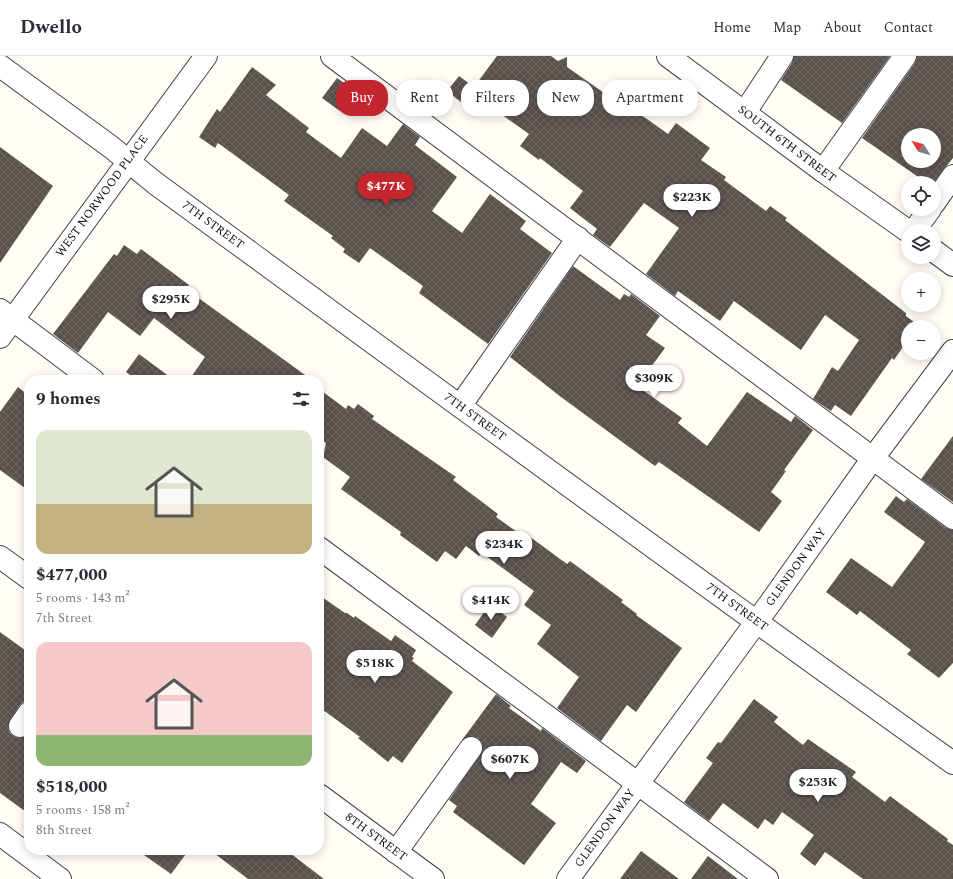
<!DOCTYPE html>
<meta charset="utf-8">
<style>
body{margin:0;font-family:Spectral,serif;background:#f2f2f3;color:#2b2b33;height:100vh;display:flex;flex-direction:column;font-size:15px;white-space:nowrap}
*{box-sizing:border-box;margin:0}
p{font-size:13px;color:#7c7c81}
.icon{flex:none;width:22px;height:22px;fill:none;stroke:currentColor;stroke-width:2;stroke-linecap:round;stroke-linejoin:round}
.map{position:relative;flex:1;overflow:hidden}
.sheet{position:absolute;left:24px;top:319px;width:300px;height:480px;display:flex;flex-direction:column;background:#fff;border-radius:16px;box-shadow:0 2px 10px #0003}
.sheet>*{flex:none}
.hud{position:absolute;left:336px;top:24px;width:380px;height:36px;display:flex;gap:8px}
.needle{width:26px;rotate:307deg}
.fabs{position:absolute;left:901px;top:72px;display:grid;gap:8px}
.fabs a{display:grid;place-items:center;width:40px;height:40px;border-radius:50%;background:#fff;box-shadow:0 2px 10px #0003;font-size:20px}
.price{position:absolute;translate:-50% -34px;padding:0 9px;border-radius:14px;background:#fff;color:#222;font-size:13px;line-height:26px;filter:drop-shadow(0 1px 2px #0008)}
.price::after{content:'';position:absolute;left:50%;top:24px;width:12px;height:9px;margin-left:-6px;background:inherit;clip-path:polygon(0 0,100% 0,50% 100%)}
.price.active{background:#c4262e;color:#fff}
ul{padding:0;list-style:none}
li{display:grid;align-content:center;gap:8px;height:212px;padding:0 12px}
li span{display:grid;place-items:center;height:124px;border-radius:12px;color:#555}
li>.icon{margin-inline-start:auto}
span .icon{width:72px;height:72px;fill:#fffc;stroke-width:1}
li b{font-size:17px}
h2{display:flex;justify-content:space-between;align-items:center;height:48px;padding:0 12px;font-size:17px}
.tag{padding:0 14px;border-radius:16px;background:#fff;box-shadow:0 2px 10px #0003;font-size:14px;line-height:36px}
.tag.active{background:#c4262e;color:#fff}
header{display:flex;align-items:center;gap:24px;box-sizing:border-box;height:56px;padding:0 20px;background:#fff;border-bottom:1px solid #e1e1e2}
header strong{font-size:19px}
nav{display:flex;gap:22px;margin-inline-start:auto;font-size:14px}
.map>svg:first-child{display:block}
.building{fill:url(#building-cross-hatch);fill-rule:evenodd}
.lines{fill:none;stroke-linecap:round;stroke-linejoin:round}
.minor-casing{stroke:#444;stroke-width:24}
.minor{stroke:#fff;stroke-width:22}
.labels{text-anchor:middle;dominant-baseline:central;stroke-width:4;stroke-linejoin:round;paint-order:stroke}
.street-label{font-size:12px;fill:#111;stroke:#fff}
</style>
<header>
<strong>Dwello</strong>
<nav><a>Home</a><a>Map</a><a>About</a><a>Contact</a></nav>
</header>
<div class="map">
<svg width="953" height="823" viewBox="0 0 953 823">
<defs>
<pattern id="building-cross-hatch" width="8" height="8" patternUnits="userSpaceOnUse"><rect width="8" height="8" fill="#5a524d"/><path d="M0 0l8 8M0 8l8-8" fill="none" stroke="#6d6662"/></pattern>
</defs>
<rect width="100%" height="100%" fill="#fffdf5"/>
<!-- building -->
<g class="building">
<polygon points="497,0 551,0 558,5 567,1 567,11 637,60 639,58 647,63 668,78 676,67 710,92 701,104 726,121 724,124 766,155 770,150 787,162 785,164 906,257 906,260 914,266 913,268 916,270 908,271 908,281 905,284 907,285 894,304 892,302 851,360 835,349 831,355 813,343 832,311 838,315 859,284 825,259 801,294 734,245 720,265 678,235 675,240 646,218 679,172 644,147 610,191 593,179 597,173 570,152 583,135 540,102 539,104 520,90 529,78 484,46 476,58 447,35 459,20 474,31"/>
<polygon points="794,0 890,0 842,67 781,24 792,7"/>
<path d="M917,0H953V102L933,127H927L862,82L915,7ZM908,79H934V105H908Z"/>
<polygon points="252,11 276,29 266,39 309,72 306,76 341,102 362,72 387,90 403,68 420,81 415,89 457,121 432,155 462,177 490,138 526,165 520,173 552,197 488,288 419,237 423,230 370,192 359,207 343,196 345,193 331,182 333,180 284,145 289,139 218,87 215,92 199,81 217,53 220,56"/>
<polygon points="337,22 355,35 340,55 322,42"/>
<polygon points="0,91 53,130 0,207"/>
<polygon points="124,189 137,198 141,193 189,229 186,232 193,237 193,238 312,324 189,324 205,301 154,262 140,280 108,256 78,297 53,278 114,198 117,200"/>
<polygon points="573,210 620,244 624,238 629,241 631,238 660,260 646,279 665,292 637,330 682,362 678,367 707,390 747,336 791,366 795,360 813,374 784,414 786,415 771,436 782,445 759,476 659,406 655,410 561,341 510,301"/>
<polygon points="139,298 174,324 137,324 126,316"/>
<polygon points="18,331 29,340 29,435 0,414 0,356"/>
<polygon points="319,333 346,353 348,349 354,353 358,348 374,360 372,363 456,421 453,424 498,458 496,461 524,481 526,478 567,508 570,505 623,544 621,546 637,558 636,559 682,592 636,656 627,649 601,685 557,652 579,621 537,588 551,569 524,549 534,535 482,497 479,500 466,490 456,503 445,495 437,506 400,479 401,476 341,433 350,421 323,401 326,387 319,382"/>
<polygon points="953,380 953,446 921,423"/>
<polygon points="896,440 904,446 907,443 946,472 953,474 953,607 939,622 907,598 911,594 860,555 857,559 826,536 851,502 892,531 921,492 925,486 884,456"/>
<polygon points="319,539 345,557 347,557 354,562 355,560 391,585 395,579 416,594 412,601 414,602 412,605 453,636 402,707 393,700 388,706 358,682 360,681 319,651"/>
<polygon points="490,548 507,561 492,582 475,569"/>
<polygon points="0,576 29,597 29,645 23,646 19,650 8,669 9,676 13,680 19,682 29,678 29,758 0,737"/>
<polygon points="496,638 511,650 509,652 541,675 542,672 586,705 577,717 561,706 531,748 556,767 524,809 453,756 457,750 449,744 483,694 482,687 478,682 472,680 462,684"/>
<polygon points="754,643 778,661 774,666 803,689 808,683 856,716 852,721 885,746 890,740 948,783 947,785 953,789 953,823 863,823 825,796 815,810 800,798 814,779 782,756 773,769 765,763 758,773 723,747 709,765 684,746 713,707 706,702 718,686 721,687"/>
<polygon points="137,794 189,794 171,818"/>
<polygon points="210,794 286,794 324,823 248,823"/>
<polygon points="641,795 679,823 620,823"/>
<polygon points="708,800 738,823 691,823"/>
</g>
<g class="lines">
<!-- minor casing -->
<g class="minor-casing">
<g id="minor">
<polyline points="332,0 953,462"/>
<polyline points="668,0 823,115 908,175"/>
<path d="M0,10L111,91L155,127C420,321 685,516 953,707"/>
<polyline points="745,56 782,0"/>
<polyline points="823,115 905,0"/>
<polyline points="934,147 953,120"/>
<polyline points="914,175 930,153"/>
<polyline points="934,195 953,209"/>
<polyline points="0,254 93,324"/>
<polyline points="0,281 206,0"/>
<polyline points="460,350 578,182"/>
<polyline points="319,492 767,823"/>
<polyline points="0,501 29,522"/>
<polyline points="20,670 29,657"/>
<polyline points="319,739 433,823"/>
<polyline points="0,778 60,823"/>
<polyline points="396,796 471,692"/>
<polyline points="568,823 771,546 873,402 953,295"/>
</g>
</g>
<!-- minor -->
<use href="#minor" class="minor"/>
</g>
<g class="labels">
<!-- street labels -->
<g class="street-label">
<text transform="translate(787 88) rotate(37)">SOUTH 6TH STREET</text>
<text transform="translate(102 140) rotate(-54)">WEST NORWOOD PLACE</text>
<text transform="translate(213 169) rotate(36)">7TH STREET</text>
<text transform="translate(475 361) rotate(36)">7TH STREET</text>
<text transform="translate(796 511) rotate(-54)">GLENDON WAY</text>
<text transform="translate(737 551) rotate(36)">7TH STREET</text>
<text transform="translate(605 772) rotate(-54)">GLENDON WAY</text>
<text transform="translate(376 781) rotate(36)">8TH STREET</text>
</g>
</g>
</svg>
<div class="fabs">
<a><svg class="needle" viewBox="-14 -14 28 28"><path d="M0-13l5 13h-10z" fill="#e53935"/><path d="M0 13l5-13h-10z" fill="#7c7c81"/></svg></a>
<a><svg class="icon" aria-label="locate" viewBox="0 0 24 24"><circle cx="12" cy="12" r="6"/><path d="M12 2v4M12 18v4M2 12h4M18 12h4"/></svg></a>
<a><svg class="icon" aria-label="layers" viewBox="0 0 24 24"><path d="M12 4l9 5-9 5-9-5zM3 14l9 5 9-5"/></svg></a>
<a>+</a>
<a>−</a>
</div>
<b class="price active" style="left:386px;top:151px">$477K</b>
<b class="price" style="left:692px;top:162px">$223K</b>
<b class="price" style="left:171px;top:264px">$295K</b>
<b class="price" style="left:654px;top:343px">$309K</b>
<b class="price" style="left:504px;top:509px">$234K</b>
<b class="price" style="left:491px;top:565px">$414K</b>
<b class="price" style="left:375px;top:628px">$518K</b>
<b class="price" style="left:510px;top:724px">$607K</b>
<b class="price" style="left:818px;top:747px">$253K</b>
<div class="hud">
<a class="tag active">Buy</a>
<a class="tag">Rent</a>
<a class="tag">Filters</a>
<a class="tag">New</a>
<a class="tag">Apartment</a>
</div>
<section class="sheet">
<h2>9 homes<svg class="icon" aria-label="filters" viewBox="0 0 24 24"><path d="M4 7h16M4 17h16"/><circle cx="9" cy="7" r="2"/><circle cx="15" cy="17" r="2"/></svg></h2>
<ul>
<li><span style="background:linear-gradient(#dfe7d0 60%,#c2b280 0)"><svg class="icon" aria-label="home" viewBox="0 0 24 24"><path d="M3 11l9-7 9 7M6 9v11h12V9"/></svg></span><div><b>$477,000</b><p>5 rooms · 143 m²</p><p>7th Street</p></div></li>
<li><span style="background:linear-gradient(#f6c9c9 75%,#8fb573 0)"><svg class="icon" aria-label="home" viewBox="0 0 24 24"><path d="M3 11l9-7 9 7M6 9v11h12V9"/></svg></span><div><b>$518,000</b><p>5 rooms · 158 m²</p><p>8th Street</p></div></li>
</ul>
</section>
</div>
